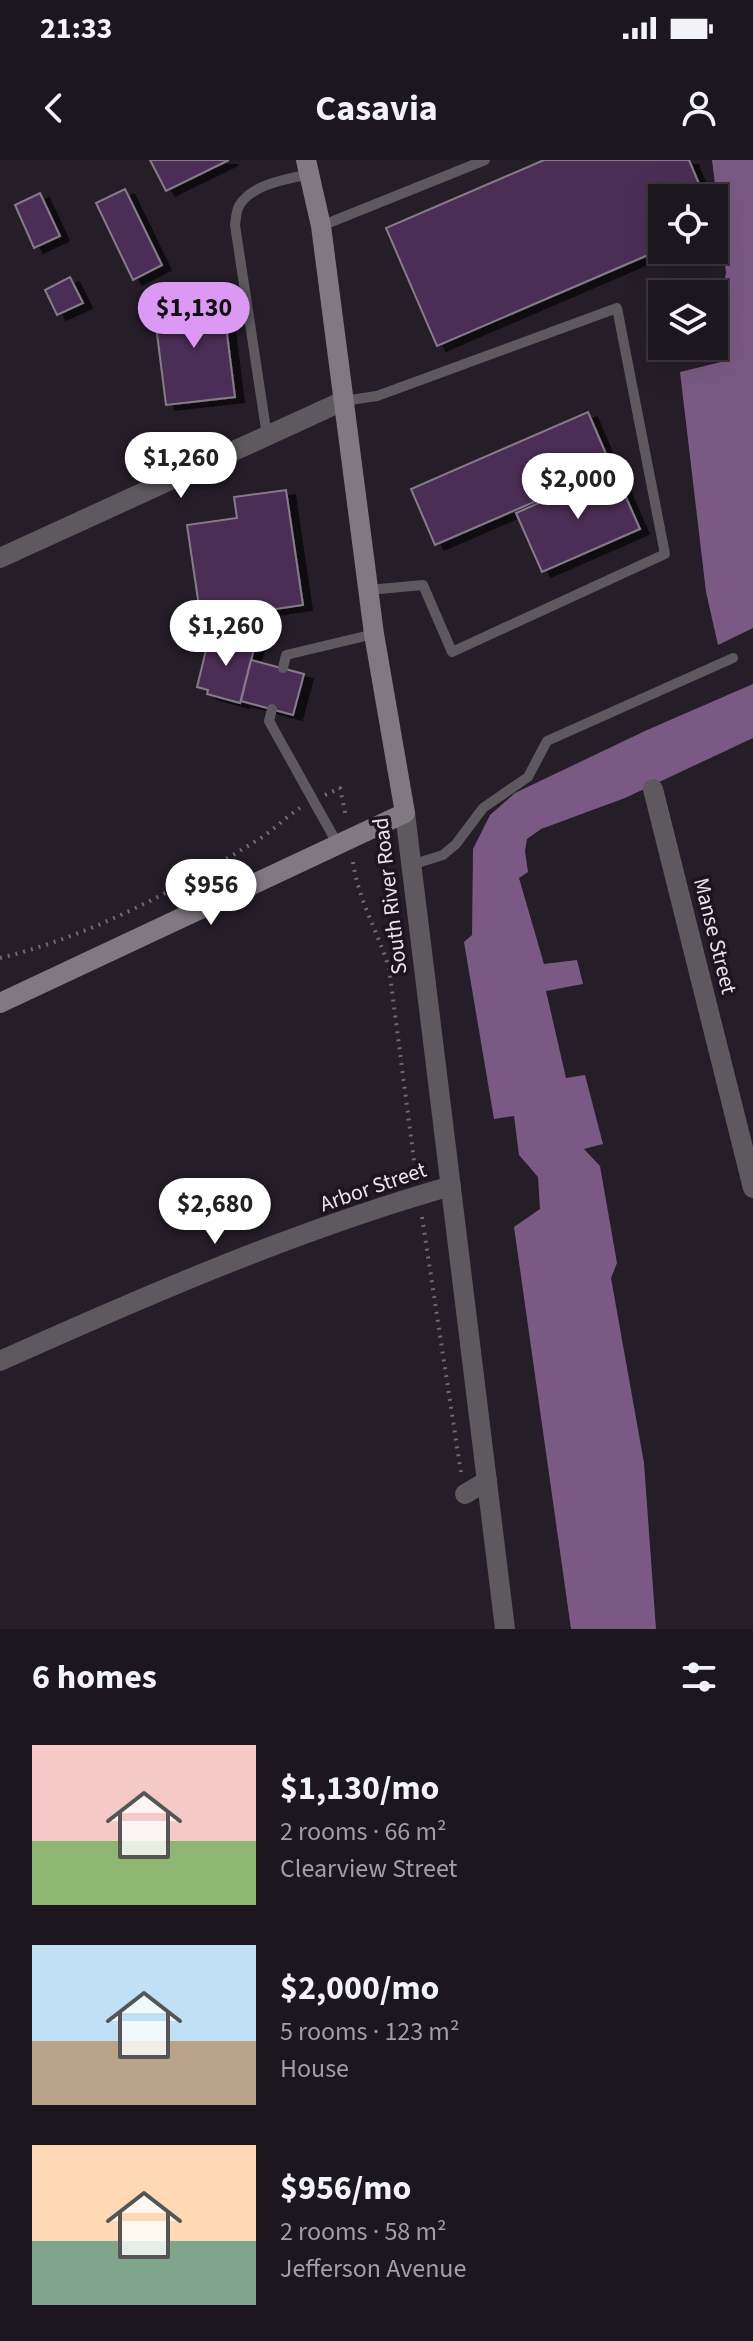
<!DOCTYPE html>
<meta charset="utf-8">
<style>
body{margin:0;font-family:"Source Sans 3",sans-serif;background:#29232b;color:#f1f3f6;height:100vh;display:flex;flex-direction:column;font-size:30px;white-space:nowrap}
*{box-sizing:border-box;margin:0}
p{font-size:26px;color:#a09fa4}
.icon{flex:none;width:44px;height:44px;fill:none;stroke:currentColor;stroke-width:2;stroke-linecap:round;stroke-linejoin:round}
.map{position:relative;height:1469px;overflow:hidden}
.sheet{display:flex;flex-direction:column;background:#1c161e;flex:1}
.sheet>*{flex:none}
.tools{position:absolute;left:648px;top:24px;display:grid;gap:16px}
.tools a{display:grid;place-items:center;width:80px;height:80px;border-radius:0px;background:#1c161e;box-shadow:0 8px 32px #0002,0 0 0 2px #3a353c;font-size:40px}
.price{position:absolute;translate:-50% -68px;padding:0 18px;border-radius:28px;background:#fff;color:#222;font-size:26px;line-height:52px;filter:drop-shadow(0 2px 4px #0008)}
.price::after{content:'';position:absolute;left:50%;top:48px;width:24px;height:18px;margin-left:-12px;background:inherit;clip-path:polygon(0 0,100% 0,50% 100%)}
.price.selected{background:#dc99f4;color:#111}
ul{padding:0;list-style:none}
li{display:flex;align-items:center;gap:24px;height:200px;padding:0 32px}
li span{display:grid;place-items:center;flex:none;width:224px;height:160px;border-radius:0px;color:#555}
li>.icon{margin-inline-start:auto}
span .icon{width:96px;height:96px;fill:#fffc;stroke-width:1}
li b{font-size:34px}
h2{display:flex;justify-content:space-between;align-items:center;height:96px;padding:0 32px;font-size:34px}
.status{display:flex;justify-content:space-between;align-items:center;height:56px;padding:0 40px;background:#1c161e;direction:ltr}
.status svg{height:22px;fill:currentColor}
header{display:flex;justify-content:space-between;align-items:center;height:104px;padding:0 32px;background:#1c161e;font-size:36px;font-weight:700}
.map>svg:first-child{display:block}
.water{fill:#7a5a85}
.building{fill:#4b2e55;stroke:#857b89;stroke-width:2;filter:url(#shadow)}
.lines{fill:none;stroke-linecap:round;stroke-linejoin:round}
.path{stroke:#706973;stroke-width:4;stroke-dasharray:2 6;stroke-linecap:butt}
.lane{stroke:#5d595f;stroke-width:10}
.street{stroke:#5d595f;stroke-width:20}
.secondary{stroke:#807982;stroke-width:20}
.labels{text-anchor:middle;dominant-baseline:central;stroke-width:7;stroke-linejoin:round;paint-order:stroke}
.street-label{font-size:22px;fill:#e9e3eb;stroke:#1c141e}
</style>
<div class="status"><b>21:33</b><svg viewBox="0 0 49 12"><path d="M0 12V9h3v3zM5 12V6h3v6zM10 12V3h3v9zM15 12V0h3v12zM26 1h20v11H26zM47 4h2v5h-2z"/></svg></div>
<header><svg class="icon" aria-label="back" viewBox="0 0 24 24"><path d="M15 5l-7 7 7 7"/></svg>Casavia<svg class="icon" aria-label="person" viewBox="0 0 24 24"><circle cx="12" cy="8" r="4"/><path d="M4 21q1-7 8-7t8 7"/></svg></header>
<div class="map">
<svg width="753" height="1469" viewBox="0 0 753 1469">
<defs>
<filter id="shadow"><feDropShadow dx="9" dy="5" stdDeviation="0" flood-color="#0009"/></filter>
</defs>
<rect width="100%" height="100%" fill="#251d28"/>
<!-- water -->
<g class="water">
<polygon points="712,0 753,0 753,468 718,485 706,432 680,212 721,202 719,148 726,113"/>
<polygon points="753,524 753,578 625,638 541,669 527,679 525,691 528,712 519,718 544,804 577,800 583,824 546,831 566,918 585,915 603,984 584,989 600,1006 617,1103 611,1118 644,1303 656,1469 571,1469 514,1067 540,1049 538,1017 519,995 514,956 494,959 464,782 472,775 473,689 490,655 515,633 647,570"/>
</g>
<!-- building -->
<g class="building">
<polygon points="150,0 229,0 166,31"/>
<polygon points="544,0 689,0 705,38 662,38 662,89 437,186 386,68"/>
<polygon points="125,29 162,105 133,120 96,43"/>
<polygon points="40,33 60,76 34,88 15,45"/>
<polygon points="70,117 83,143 57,155 45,130"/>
<polygon points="222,134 235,237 166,245 153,142"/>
<polygon points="588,252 612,308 435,385 411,329"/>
<polygon points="614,310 640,369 542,412 516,353"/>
<polygon points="286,330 303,445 201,460 187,365 237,358 234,337"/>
<polygon points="210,474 255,485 240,543 207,534 208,530 197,527"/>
<polygon points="251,500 304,514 293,555 241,541"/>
</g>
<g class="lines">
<!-- path -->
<g class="path">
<polyline points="325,635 340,628 346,657"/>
<path d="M353,702C358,739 378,772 389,808L416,1016"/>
<path d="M0,798C91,776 176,730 256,681C272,672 284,658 300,648"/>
<polyline points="422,1057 461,1313"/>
</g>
<!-- lane -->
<g class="lane">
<polyline points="321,66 485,0"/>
<polyline points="343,241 377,236 617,148 665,394 452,492 423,425 368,430"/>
<path d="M267,276L235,65C236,59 236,51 239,46C251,24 288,19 310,14"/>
<polyline points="283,508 286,495 374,474"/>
<polyline points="272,549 269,561 337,683"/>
<polyline points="411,705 443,695 456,684 483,648 528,617 547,581 733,498"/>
</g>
<!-- street -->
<g class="street">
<polyline points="0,398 343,241"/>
<polyline points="653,629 753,1028"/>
<polyline points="405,653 505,1469"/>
<path d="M0,1201C147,1135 297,1070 451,1026"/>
<polyline points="465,1334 487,1321"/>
</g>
<!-- secondary -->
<polyline class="secondary" points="0,843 405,653 374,474 321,66 306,0"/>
</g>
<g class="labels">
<!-- street labels -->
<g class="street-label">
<text transform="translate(390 736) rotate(-97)">South River Road</text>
<text transform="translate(715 776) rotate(76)">Manse Street</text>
<text transform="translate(373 1027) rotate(-19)">Arbor Street</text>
</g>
</g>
</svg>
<div class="tools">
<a><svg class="icon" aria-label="locate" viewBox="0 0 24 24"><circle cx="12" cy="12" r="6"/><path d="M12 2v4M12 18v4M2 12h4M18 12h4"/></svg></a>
<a><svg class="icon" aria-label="layers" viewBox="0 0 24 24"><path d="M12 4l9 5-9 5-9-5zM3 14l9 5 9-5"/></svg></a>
</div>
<b class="price selected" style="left:194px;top:190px">$1,130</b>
<b class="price" style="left:181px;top:340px">$1,260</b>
<b class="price" style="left:578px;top:361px">$2,000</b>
<b class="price" style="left:226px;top:508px">$1,260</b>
<b class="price" style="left:211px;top:767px">$956</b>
<b class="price" style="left:215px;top:1086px">$2,680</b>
</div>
<section class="sheet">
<h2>6 homes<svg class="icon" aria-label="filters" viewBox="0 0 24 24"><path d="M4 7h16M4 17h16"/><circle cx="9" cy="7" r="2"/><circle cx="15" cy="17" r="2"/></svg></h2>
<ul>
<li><span style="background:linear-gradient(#f6c9c9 60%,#8fb573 0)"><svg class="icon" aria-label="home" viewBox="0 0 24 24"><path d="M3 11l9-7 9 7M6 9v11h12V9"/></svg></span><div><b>$1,130/mo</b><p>2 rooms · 66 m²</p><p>Clearview Street</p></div></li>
<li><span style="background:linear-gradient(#bfe0f5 60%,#b9a48a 0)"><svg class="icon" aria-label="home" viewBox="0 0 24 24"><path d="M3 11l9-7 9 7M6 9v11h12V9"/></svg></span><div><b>$2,000/mo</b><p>5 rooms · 123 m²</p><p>House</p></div></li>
<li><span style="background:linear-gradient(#ffd9b3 60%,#7fa58c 0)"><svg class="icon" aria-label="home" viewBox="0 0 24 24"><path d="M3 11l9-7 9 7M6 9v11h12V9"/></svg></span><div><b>$956/mo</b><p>2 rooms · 58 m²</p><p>Jefferson Avenue</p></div></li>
</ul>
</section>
